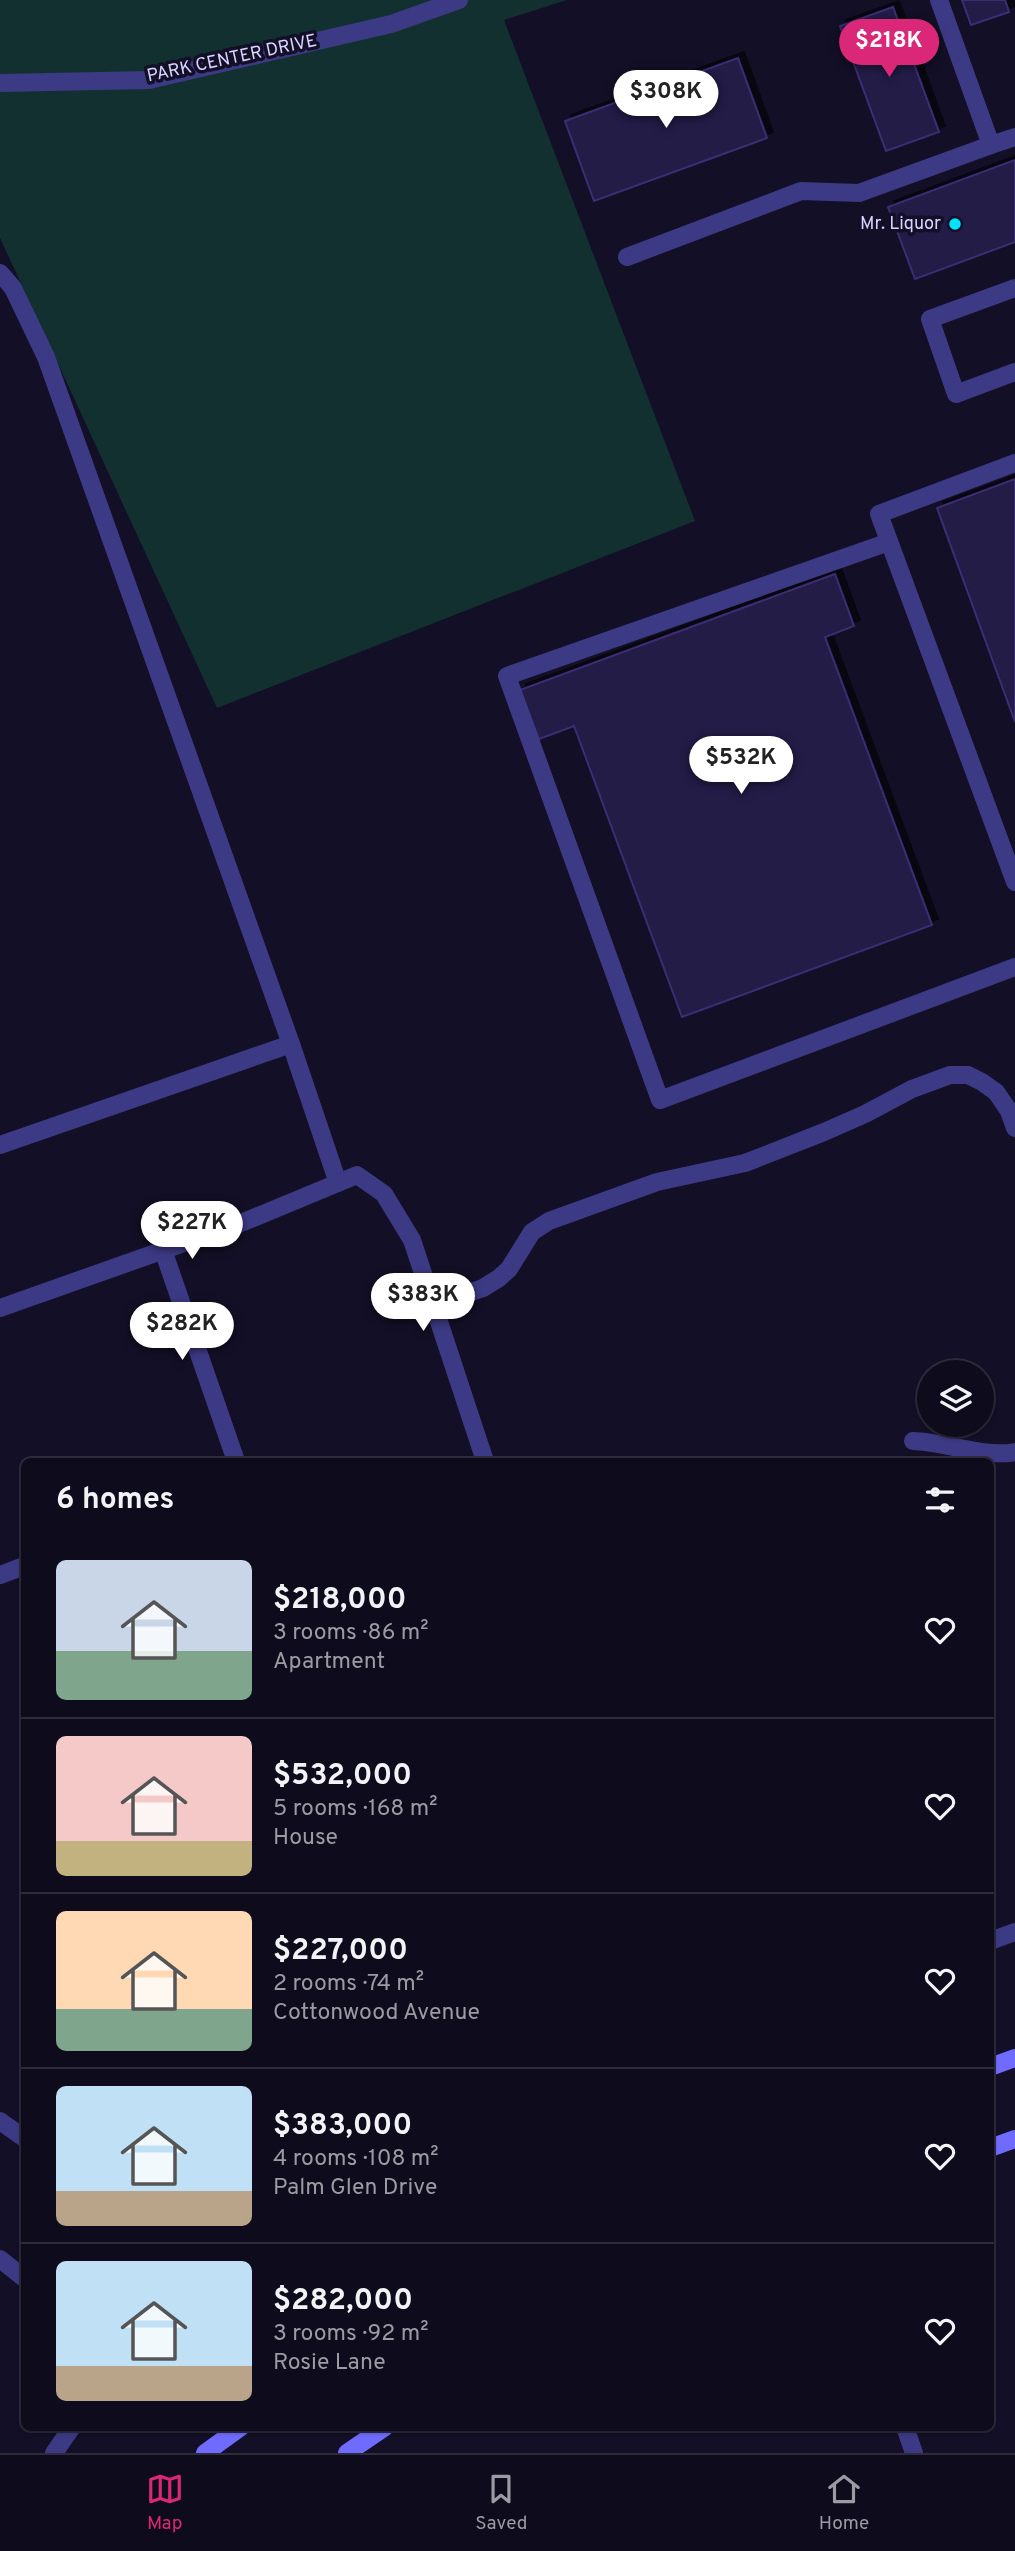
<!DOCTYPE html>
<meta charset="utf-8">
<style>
body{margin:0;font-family:Overpass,sans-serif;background:#1c1929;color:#f1f3f6;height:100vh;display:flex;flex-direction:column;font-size:26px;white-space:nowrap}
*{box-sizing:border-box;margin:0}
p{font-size:23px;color:#9b9ba3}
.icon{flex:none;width:38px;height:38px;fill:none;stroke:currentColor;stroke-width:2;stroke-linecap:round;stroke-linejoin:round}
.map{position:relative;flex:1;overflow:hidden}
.drawer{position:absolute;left:21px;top:1458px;width:973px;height:973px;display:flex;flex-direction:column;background:#0e0b1c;border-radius:10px;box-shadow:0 2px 5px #0004,0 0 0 2px #2e2b3b}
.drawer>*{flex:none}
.fabs{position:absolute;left:917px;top:1360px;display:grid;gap:14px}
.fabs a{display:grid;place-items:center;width:77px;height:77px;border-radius:50%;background:#0e0b1c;box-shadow:0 2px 5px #0004,0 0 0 2px #2e2b3b;font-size:35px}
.price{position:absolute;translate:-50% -60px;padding:0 16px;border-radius:24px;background:#fff;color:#222;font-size:23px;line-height:46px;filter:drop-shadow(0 2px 4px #0008)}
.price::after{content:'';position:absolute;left:50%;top:42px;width:21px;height:16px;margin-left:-10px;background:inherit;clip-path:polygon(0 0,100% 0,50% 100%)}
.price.on{background:#db2777;color:#fff}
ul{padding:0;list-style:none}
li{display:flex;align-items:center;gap:21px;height:175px;padding:0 35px}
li+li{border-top:2px solid #2e2b3b}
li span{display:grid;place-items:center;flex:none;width:196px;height:140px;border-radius:10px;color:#555}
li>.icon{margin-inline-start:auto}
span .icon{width:84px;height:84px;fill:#fffc;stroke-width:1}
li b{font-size:30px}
h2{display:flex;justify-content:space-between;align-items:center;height:84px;padding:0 35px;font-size:30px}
.dock{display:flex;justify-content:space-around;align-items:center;height:98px;border-top:2px solid #2e2b3b;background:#0e0b1c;font-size:19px;color:#9b9ba3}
.dock a{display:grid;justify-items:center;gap:4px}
.dock .on{color:#db2777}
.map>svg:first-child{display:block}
.green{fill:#12302f}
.building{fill:#241b47;stroke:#3b2d73;stroke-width:2;filter:url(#shadow)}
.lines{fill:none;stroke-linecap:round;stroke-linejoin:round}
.service{stroke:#3d3a85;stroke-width:18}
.minor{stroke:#3d3a85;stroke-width:18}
.tertiary{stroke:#3d3a85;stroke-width:18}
.secondary{stroke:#6f6bff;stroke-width:18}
.poi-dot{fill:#00e5ff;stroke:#130f26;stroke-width:2.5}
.labels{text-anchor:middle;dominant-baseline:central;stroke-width:7;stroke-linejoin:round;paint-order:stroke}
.street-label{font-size:18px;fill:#d9d4ff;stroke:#130f26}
.poi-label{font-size:18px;fill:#d9d4ff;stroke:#130f26;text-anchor:end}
</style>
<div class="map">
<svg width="1015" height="2453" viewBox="0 0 1015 2453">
<defs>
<filter id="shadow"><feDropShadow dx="6" dy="-6" stdDeviation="0" flood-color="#0009"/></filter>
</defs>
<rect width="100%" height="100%" fill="#130f26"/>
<!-- green -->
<polygon class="green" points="0,0 567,0 504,20 695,521 217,708 0,238"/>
<!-- building -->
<g class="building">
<polygon points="962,0 1005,0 1009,12 971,25"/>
<polygon points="893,7 939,132 886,151 840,26"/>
<polygon points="738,58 767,138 594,201 565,121"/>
<polygon points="1015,160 1015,242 915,279 888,207"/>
<polygon points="1015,479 1015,722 937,508"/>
<polygon points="835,574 854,626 825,637 932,925 682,1017 574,726 539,739 520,690"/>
</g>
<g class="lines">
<!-- service -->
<g class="service">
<polyline points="939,0 991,145 1015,137"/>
<polyline points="627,257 801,191 859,193 991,145"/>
<polyline points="0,273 13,288 46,357 291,1044"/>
<polyline points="1015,288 930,319 956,394 1015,372"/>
<polyline points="1015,463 879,514 1015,882"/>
<polyline points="889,542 507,676 660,1100 1015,967"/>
<polyline points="0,1145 291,1044 338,1183"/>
<polyline points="434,1305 483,1288 499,1278 509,1269 532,1232 549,1221 657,1182 745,1163 824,1132 865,1114 912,1089 950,1075 968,1075 982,1082 996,1092 1009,1111 1015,1128"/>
<path d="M913,1441C947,1442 982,1458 1015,1452"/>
<polyline points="990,1941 1015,1932"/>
<polyline points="0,2259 24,2278"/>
</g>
<!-- minor -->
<g class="minor">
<polyline points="163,1250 236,1461"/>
<polyline points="0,1308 246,1221 357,1175 384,1194 412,1240 485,1461"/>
<polyline points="0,1575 24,1566"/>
<polyline points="0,2121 24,2138"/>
<polyline points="905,2427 914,2453"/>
<polyline points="54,2453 72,2427"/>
</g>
<!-- tertiary -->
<polyline class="tertiary" points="0,83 149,80 391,24 459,0"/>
<!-- secondary -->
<g class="secondary">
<polyline points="990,2067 1015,2058"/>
<polyline points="990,2148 1015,2139"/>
<polyline points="205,2453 241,2427"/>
<polyline points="347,2453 385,2427"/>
</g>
</g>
<!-- markers -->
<circle class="poi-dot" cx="955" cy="224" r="7"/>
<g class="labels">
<!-- street labels -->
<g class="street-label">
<text transform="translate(232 59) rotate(-12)">PARK CENTER DRIVE</text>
</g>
<!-- poi labels -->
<g class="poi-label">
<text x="941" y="224">Mr. Liquor</text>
</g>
</g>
</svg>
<div class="fabs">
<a><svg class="icon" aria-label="layers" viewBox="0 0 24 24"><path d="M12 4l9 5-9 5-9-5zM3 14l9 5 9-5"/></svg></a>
</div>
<b class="price on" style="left:889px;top:79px">$218K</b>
<b class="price" style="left:666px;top:130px">$308K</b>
<b class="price" style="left:741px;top:796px">$532K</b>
<b class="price" style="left:192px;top:1261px">$227K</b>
<b class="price" style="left:423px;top:1333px">$383K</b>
<b class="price" style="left:182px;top:1362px">$282K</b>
<section class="drawer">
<h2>6 homes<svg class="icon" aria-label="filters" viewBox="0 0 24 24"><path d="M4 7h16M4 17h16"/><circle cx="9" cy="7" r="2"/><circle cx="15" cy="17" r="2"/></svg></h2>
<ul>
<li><span style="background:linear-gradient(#c9d6e8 65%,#7fa58c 0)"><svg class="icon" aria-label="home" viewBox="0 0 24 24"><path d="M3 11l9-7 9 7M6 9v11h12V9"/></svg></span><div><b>$218,000</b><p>3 rooms · 86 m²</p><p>Apartment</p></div><svg class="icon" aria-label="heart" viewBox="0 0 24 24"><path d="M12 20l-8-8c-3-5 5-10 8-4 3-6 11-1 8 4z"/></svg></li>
<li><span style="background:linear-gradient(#f6c9c9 75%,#c2b280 0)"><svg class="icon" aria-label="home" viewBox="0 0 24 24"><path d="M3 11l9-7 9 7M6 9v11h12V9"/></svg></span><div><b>$532,000</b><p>5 rooms · 168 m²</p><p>House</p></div><svg class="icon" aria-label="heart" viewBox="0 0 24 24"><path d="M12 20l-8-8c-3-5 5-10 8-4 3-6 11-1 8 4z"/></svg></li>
<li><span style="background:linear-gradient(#ffd9b3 70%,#7fa58c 0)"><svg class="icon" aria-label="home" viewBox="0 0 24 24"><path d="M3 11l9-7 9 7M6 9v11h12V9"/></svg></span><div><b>$227,000</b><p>2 rooms · 74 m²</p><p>Cottonwood Avenue</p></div><svg class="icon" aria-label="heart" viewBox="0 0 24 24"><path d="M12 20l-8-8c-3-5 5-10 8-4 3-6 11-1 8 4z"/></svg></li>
<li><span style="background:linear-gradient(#bfe0f5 75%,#b9a48a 0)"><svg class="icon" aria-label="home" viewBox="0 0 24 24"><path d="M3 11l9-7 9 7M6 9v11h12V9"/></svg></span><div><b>$383,000</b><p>4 rooms · 108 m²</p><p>Palm Glen Drive</p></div><svg class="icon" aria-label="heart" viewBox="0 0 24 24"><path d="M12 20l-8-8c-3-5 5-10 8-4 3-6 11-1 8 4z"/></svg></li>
<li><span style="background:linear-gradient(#bfe0f5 75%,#b9a48a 0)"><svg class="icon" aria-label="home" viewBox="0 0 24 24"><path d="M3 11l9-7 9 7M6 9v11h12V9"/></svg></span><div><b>$282,000</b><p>3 rooms · 92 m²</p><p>Rosie Lane</p></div><svg class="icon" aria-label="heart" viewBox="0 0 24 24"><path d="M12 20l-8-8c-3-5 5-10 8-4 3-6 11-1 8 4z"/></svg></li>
</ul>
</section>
</div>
<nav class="dock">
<a class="on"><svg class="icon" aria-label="map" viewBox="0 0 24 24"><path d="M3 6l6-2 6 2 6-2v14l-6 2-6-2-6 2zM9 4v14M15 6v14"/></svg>Map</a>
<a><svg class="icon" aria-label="saved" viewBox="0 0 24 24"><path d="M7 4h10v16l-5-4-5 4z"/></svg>Saved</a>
<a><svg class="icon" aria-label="home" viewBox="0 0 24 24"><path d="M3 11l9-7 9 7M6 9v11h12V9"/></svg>Home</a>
</nav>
